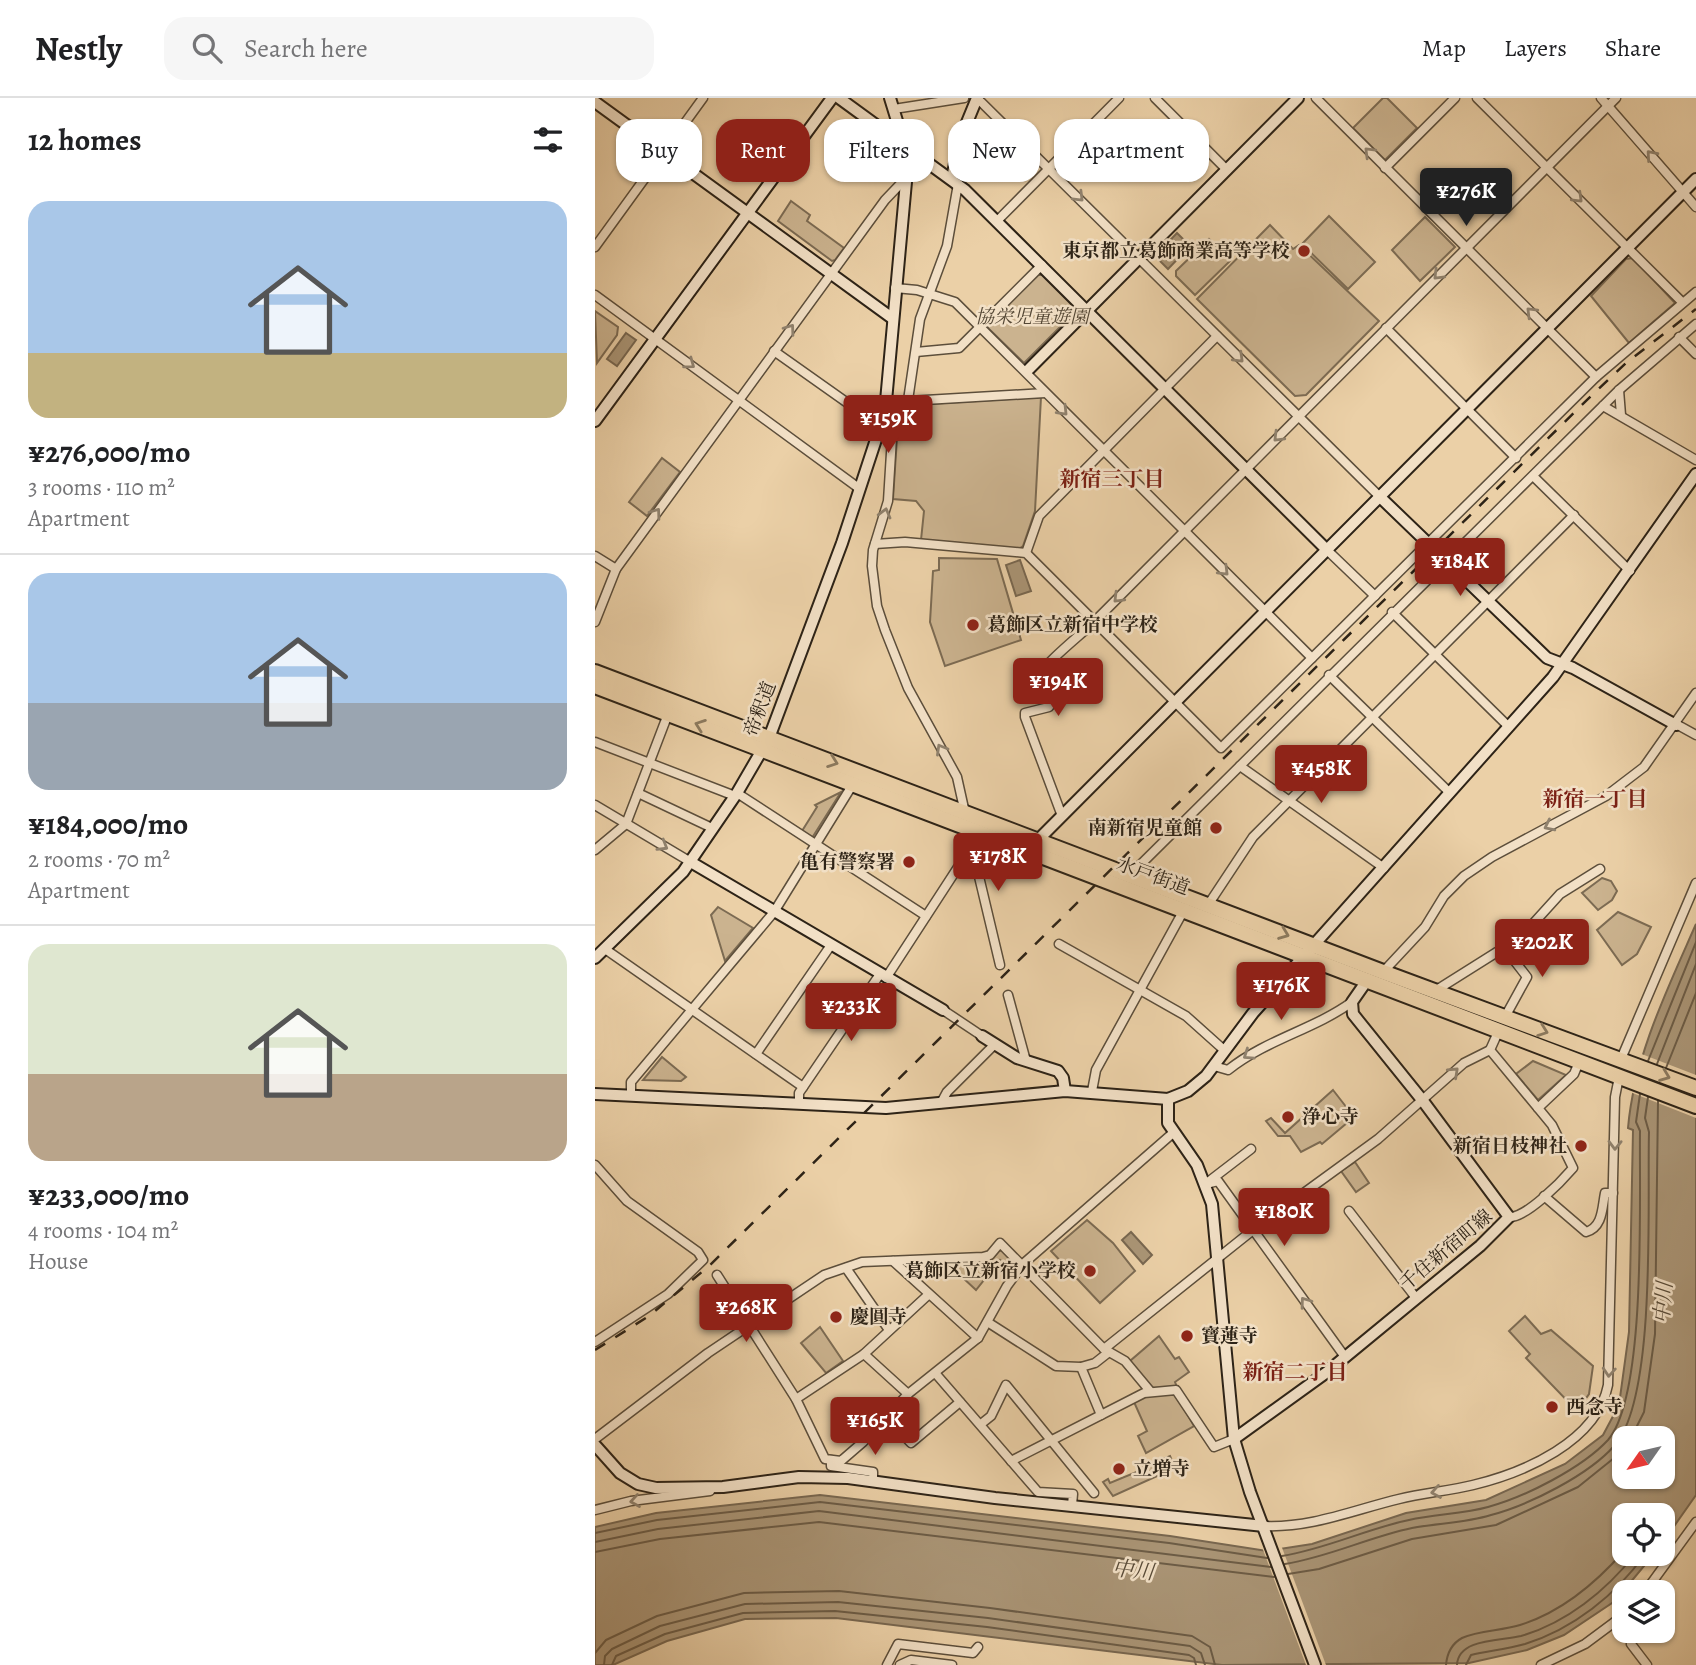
<!DOCTYPE html>
<meta charset="utf-8">
<style>
body{margin:0;font-family:Alegreya,"Noto Serif JP",serif;background:#f6f6f6;color:#202124;height:100vh;display:flex;flex-direction:column;font-size:26px;white-space:nowrap}
*{box-sizing:border-box;margin:0}
p{font-size:23px;color:#757577}
.icon{flex:none;width:38px;height:38px;fill:none;stroke:currentColor;stroke-width:2;stroke-linecap:round;stroke-linejoin:round}
.map{position:relative;flex:1;overflow:hidden}
.sheet{display:flex;flex-direction:column;background:#fff;width:595px}
.sheet>*{flex:none}
.top-card{position:absolute;left:21px;top:21px;width:665px;height:63px;display:flex;gap:14px}
.needle{width:46px;rotate:236deg}
.fabs{position:absolute;left:1017px;top:1328px;display:grid;gap:14px}
.fabs a{display:grid;place-items:center;width:63px;height:63px;border-radius:14px;background:#fff;box-shadow:0 2px 5px #0004;font-size:35px}
.price{position:absolute;translate:-50% -60px;padding:0 16px;border-radius:7px;background:#8f2418;color:#fff;font-size:23px;line-height:46px;filter:drop-shadow(0 2px 4px #0008)}
.price::after{content:'';position:absolute;left:50%;top:42px;width:21px;height:16px;margin-left:-10px;background:inherit;clip-path:polygon(0 0,100% 0,50% 100%)}
.price.active{background:#222;color:#fff}
ul{padding:0;list-style:none}
li{display:grid;align-content:center;gap:14px;height:371px;padding:0 28px}
li+li{border-top:2px solid #e0e0e0}
li span{display:grid;place-items:center;height:217px;border-radius:21px;color:#555}
li>.icon{margin-inline-start:auto}
span .icon{width:126px;height:126px;fill:#fffc;stroke-width:1}
li b{font-size:30px}
h2{display:flex;justify-content:space-between;align-items:center;height:84px;padding:0 28px;font-size:30px}
.pill{padding:0 24px;border-radius:21px;background:#fff;box-shadow:0 2px 5px #0004;font-size:24px;line-height:63px}
.pill.active{background:#8f2418;color:#fff}
header{display:flex;align-items:center;gap:42px;box-sizing:border-box;height:98px;padding:0 35px;background:#fff;border-bottom:2px solid #e0e0e0}
header strong{font-size:33px}
nav{display:flex;gap:38px;margin-inline-start:auto;font-size:24px}
.search{width:490px;height:63px;background:#f6f6f6;display:flex;align-items:center;gap:18px;box-sizing:border-box;padding:0 24px;border-radius:21px;color:#757577;font-size:26px}
main{display:flex;flex:1;min-height:0}
.map>svg:first-child{display:block}
.green{fill:#cbb38f;stroke:#7c6b53;stroke-width:2}
.water{fill:#aa9576;stroke:#786750;stroke-width:2;fill-rule:evenodd}
.pier{fill:#ebd0a7}
.lines{fill:none;stroke-linecap:round;stroke-linejoin:round}
.shore{stroke:#6c5c46;stroke-width:2}
.street-casing{stroke:#5c4e3b;stroke-width:11}
.secondary-casing{stroke:#2d2317;stroke-width:14}
.highway-casing{stroke:#2d2317;stroke-width:18}
.street{stroke:#f2e0c6;stroke-width:8}
.secondary{stroke:#f2e0c6;stroke-width:10}
.highway{stroke:#ebd0a7;stroke-width:14}
.rail{stroke:#2d2317;stroke-width:2.5;stroke-dasharray:12 12;stroke-linecap:butt}
.oneway{stroke:#90826e}
.oneway2{stroke:#8c7a5f}
.poi-dot{fill:#8f2418;stroke:#f2e0c6;stroke-width:2.5}
.labels{text-anchor:middle;dominant-baseline:central;stroke-width:5;stroke-linejoin:round;paint-order:stroke}
.poi-label{font-size:19px;font-weight:bold;fill:#2d2317;stroke:#f2e0c6;text-anchor:start}
.park-label{font-size:19px;font-style:italic;fill:#544735;stroke:#f2e0c6}
.street-label{font-size:19px;fill:#2d2317;stroke:#f2e0c6}
.neighbourhood-label{font-size:21px;font-weight:bold;fill:#7a1f14;stroke:#f2e0c6}
.water-label{font-size:21px;font-style:italic;fill:#594b38;stroke:#f2e0c6}
</style>
<header>
<strong>Nestly</strong>
<div class="search"><svg class="icon" aria-label="search" viewBox="0 0 24 24"><circle cx="10" cy="10" r="6"/><path d="M15 15l6 6"/></svg>Search here</div>
<nav><a>Map</a><a>Layers</a><a>Share</a></nav>
</header>
<main>
<section class="sheet">
<h2>12 homes<svg class="icon" aria-label="filters" viewBox="0 0 24 24"><path d="M4 7h16M4 17h16"/><circle cx="9" cy="7" r="2"/><circle cx="15" cy="17" r="2"/></svg></h2>
<ul>
<li><span style="background:linear-gradient(#a9c7e8 70%,#c2b280 0)"><svg class="icon" aria-label="home" viewBox="0 0 24 24"><path d="M3 11l9-7 9 7M6 9v11h12V9"/></svg></span><div><b>¥276,000/mo</b><p>3 rooms · 110 m²</p><p>Apartment</p></div></li>
<li><span style="background:linear-gradient(#a9c7e8 60%,#9aa5b1 0)"><svg class="icon" aria-label="home" viewBox="0 0 24 24"><path d="M3 11l9-7 9 7M6 9v11h12V9"/></svg></span><div><b>¥184,000/mo</b><p>2 rooms · 70 m²</p><p>Apartment</p></div></li>
<li><span style="background:linear-gradient(#dfe7d0 60%,#b9a48a 0)"><svg class="icon" aria-label="home" viewBox="0 0 24 24"><path d="M3 11l9-7 9 7M6 9v11h12V9"/></svg></span><div><b>¥233,000/mo</b><p>4 rooms · 104 m²</p><p>House</p></div></li>
</ul>
</section>
<div class="map">
<svg width="1101" height="1567" viewBox="0 0 1101 1567">
<rect width="100%" height="100%" fill="#ebd0a7"/>
<filter id="stains"><feTurbulence type="fractalNoise" baseFrequency=".00286" numOctaves="4"/><feColorMatrix values="0 0 0 0 .2 0 0 0 0 .09 0 0 0 0 .02 0 0 0 .5 -.17"/></filter>
<radialGradient id="worn" r=".72"><stop offset=".6" stop-color="#630" stop-opacity="0"/><stop offset="1" stop-color="#630" stop-opacity=".3"/></radialGradient>
<!-- green -->
<g class="green">
<polygon points="788,0 792,0 822,30 790,62 758,30"/>
<polygon points="196,103 215,117 212,123 249,150 240,162 237,163 183,123"/>
<polygon points="734,118 780,164 753,191 707,146"/>
<polygon points="830,119 860,149 825,183 797,152"/>
<polygon points="675,127 698,151 704,147 784,223 711,297 700,298 602,201"/>
<polygon points="614,141 636,162 600,197 581,178 581,173"/>
<polygon points="1038,160 1080,205 1034,245 996,198 1031,161"/>
<polygon points="442,177 447,177 482,212 429,265 393,230 393,225"/>
<polygon points="0,213 23,229 22,237 2,265"/>
<polygon points="446,299 440,413 428,448 424,451 326,442 329,413 321,403 298,401 302,340 317,307"/>
<polygon points="67,360 85,374 52,418 34,404"/>
<polygon points="344,460 402,461 426,542 350,568 335,524 338,473 344,472"/>
<polygon points="246,694 217,740 207,733 222,709 220,707"/>
<polygon points="1007,780 1016,783 1022,793 1017,802 1003,812 987,795"/>
<polygon points="123,809 158,830 130,863 116,817"/>
<polygon points="1023,814 1056,829 1042,856 1027,867 1002,832"/>
<polygon points="67,959 91,979 86,983 48,982"/>
<polygon points="938,963 971,977 943,1002 921,976"/>
<polygon points="738,992 759,1019 727,1046 725,1044 706,1054 695,1038 683,1038 671,1023 676,1020 690,1035"/>
<polygon points="760,1064 774,1085 761,1094 746,1073"/>
<polygon points="492,1122 518,1145 540,1173 505,1205 456,1153"/>
<polygon points="409,1152 418,1161 412,1168 405,1162 381,1192 352,1165 397,1161 404,1153"/>
<polygon points="930,1218 946,1236 956,1232 998,1268 994,1296 982,1313 931,1260 935,1256 914,1233"/>
<polygon points="225,1229 248,1263 231,1275 206,1245"/>
<polygon points="564,1238 580,1261 584,1259 594,1274 580,1284 582,1289 556,1290 535,1263"/>
<polygon points="575,1295 581,1296 599,1328 551,1355 543,1338 552,1333 539,1304 553,1298"/>
<polygon points="575,1358 580,1370 518,1398 508,1384 513,1381 515,1385 544,1373 541,1366 549,1363 551,1368"/>
</g>
<!-- water -->
<g class="water">
<polygon points="582,135 595,148 573,171 560,158"/>
<polygon points="31,235 41,242 22,268 12,261"/>
<polygon points="425,462 436,493 421,498 411,467"/>
<path d="M1101,826V1397L1068,1444V1418H1029V1456H1059L1020,1503L969,1537L932,1552L874,1565L627,1567L241,1520L150,1521L72,1543L18,1567H0V1429L61,1415L225,1397L575,1438L672,1453L717,1446L811,1415L891,1402L970,1366L1008,1337L1024,1307L1034,1234L1038,1032L1033,1030C1039,959 1072,892 1101,826ZM1029,1340H1068V1379H1029Z"/>
<polygon points="536,1134 557,1157 548,1166 527,1142"/>
</g>
<!-- pier -->
<g class="pier">
<polygon points="1044,955 1101,977 1101,1020 1035,994"/>
<polygon points="686,1447 731,1567 711,1567 667,1449"/>
</g>
<g class="lines">
<!-- shore -->
<g class="shore">
<polyline points="1053,963 1101,844"/>
<polyline points="1062,966 1101,866"/>
<polyline points="1071,970 1101,895"/>
<polyline points="1036,1340 1049,1314 1060,1236 1063,1003"/>
<polyline points="0,1435 62,1422 225,1404 574,1445 672,1460"/>
<polyline points="0,1444 63,1431 224,1413 676,1469"/>
<polyline points="0,1454 65,1441 224,1424 679,1479"/>
<path d="M687,1458C731,1451 771,1431 814,1422C840,1416 868,1416 893,1409C930,1399 987,1370 1013,1342C1052,1297 1044,1098 1045,1033L1041,1024L1045,996"/>
<path d="M690,1466C734,1459 774,1439 817,1430C843,1425 871,1425 896,1417C934,1407 994,1377 1020,1347C1062,1298 1052,1103 1054,1034L1050,1020L1053,999"/>
<polyline points="693,1476 724,1471 817,1441 901,1427 983,1389 1029,1352"/>
<polyline points="0,1555 11,1542 62,1518 149,1495 244,1493 395,1510 597,1538 615,1549 620,1567"/>
<polyline points="9,1567 10,1558 17,1551 65,1528 150,1506 243,1504 393,1520 595,1548 606,1555 610,1567"/>
<polyline points="17,1567 21,1558 70,1536 148,1515 240,1513 392,1529 594,1557 599,1560 601,1567"/>
<path d="M851,1567C852,1556 856,1546 867,1540C884,1532 906,1533 925,1527C967,1514 1000,1486 1029,1453"/>
<path d="M862,1567C863,1540 906,1543 926,1538C971,1525 1011,1493 1040,1456"/>
<path d="M871,1567L876,1557C894,1553 912,1551 930,1546C978,1531 1021,1497 1050,1456"/>
</g>
<!-- street casing -->
<g class="street-casing">
<g id="street">
<polyline points="382,0 785,399"/>
<polyline points="560,0 632,72"/>
<polyline points="721,0 1001,279"/>
<polyline points="882,0 1087,204"/>
<polyline points="1006,0 1101,109"/>
<polyline points="299,11 369,0"/>
<polyline points="790,70 860,0"/>
<polyline points="363,86 352,148 325,221 312,309 297,339 293,403 278,452 277,468 282,508 290,532 313,590 362,679 370,715"/>
<polyline points="402,123 524,0"/>
<polyline points="0,149 108,0"/>
<polyline points="300,190 322,192 360,204 717,560"/>
<polyline points="0,197 265,391"/>
<polyline points="791,230 921,360"/>
<polyline points="1084,239 1101,256"/>
<polyline points="179,253 285,328 299,334"/>
<polyline points="321,254 364,250 447,167"/>
<polyline points="1024,292 1026,317"/>
<polyline points="313,303 450,295"/>
<polyline points="1008,308 1101,362"/>
<polyline points="938,378 1035,473"/>
<polyline points="280,446 310,444 431,455 626,650 1001,279 1101,194"/>
<polyline points="732,452 780,498"/>
<polyline points="431,455 444,418 622,238"/>
<polyline points="0,458 21,471"/>
<polyline points="797,514 914,629"/>
<polyline points="0,524 21,471 290,102 312,79"/>
<polyline points="734,577 855,695"/>
<polyline points="1081,626 1101,637"/>
<polyline points="0,644 140,698"/>
<polyline points="645,668 789,770"/>
<polyline points="43,695 117,730"/>
<polyline points="142,695 331,818"/>
<polyline points="0,707 94,763"/>
<path d="M467,718L430,619V615L454,609L457,603L450,570C454,562 490,533 499,524L1021,0"/>
<polyline points="372,728 405,867"/>
<polyline points="0,752 31,726 73,616"/>
<polyline points="534,778 1024,292 1101,226"/>
<polyline points="613,807 658,739 979,417"/>
<polyline points="464,846 591,918 629,952"/>
<polyline points="908,848 932,879 910,919"/>
<polyline points="10,851 208,989"/>
<polyline points="788,874 830,829 849,798 869,778 897,759 1011,698 1049,669 1101,595"/>
<polyline points="291,880 369,760 378,756"/>
<polyline points="840,893 902,854 936,828 965,796 1005,771"/>
<polyline points="413,897 431,963"/>
<polyline points="348,912 387,938"/>
<polyline points="904,932 895,952 943,1010"/>
<polyline points="161,956 236,847"/>
<polyline points="1026,961 1101,785"/>
<path d="M619,968L633,972C672,941 718,932 757,904"/>
<polyline points="497,993 501,972 590,810"/>
<polyline points="36,997 36,984 179,814 258,686"/>
<polyline points="346,1005 352,994 400,946"/>
<polyline points="204,1006 204,995 285,876"/>
<polyline points="0,1067 32,1103 103,1154 108,1162 73,1196 0,1244"/>
<polyline points="613,1084 656,1051"/>
<polyline points="611,1086 623,1083 750,1259"/>
<path d="M949,1098L991,1134C1008,1129 1007,1110 1010,1095H1018"/>
<polyline points="754,1113 821,1200"/>
<path d="M914,1119C931,1120 966,1084 978,1070L957,1027L943,1010L979,976L984,964"/>
<polyline points="298,1163 383,1240"/>
<polyline points="251,1170 294,1232"/>
<polyline points="122,1177 201,1301 230,1361 246,1363 268,1344 313,1296 383,1240 412,1188 428,1166 578,1035"/>
<polyline points="394,1225 461,1268 486,1269"/>
<polyline points="509,1251 658,1132 783,1041 869,965 895,952"/>
<polyline points="269,1256 313,1296"/>
<polyline points="341,1276 443,1394 478,1396 477,1407"/>
<polyline points="201,1301 269,1256 333,1197"/>
<polyline points="506,1317 486,1269 500,1265 514,1254"/>
<polyline points="291,1319 316,1345 365,1304"/>
<polyline points="386,1326 396,1318 411,1287 499,1395"/>
<polyline points="0,1341 113,1255 229,1177 267,1164 388,1159 395,1157 405,1145 509,1251 530,1263 555,1293"/>
<polyline points="236,1362 236,1368 278,1374 278,1383"/>
<polyline points="416,1363 549,1295 581,1292 619,1349 639,1341"/>
<polyline points="0,1412 36,1403 115,1393"/>
<path d="M669,1428C717,1430 758,1412 804,1401C828,1395 853,1393 878,1387C928,1375 1002,1344 1013,1287L1020,999L1024,979"/>
<polyline points="1050,1494 1101,1424"/>
<polyline points="1036,1546 1052,1567"/>
<polyline points="292,1567 303,1546 378,1555 383,1549"/>
<polyline points="305,1567 316,1562 357,1567"/>
<polyline points="946,1567 990,1546 1029,1517"/>
</g>
</g>
<!-- secondary casing -->
<g class="secondary-casing">
<g id="secondary">
<polyline points="244,0 370,92 732,452"/>
<polyline points="295,0 310,49"/>
<polyline points="0,4 297,220"/>
<polyline points="357,81 364,44 382,0"/>
<polyline points="434,271 703,0"/>
<polyline points="0,323 237,0"/>
<polyline points="785,399 952,560 978,570 1081,627"/>
<polyline points="438,747 1101,81"/>
<polyline points="94,763 348,912"/>
<polyline points="0,860 88,774 142,695 174,640 247,445 290,314 314,51"/>
<polyline points="387,938 422,960 463,973 468,980 470,993"/>
<polyline points="0,996 291,1010 470,993 573,1001 593,993 611,978 658,915 958,579 1101,376"/>
<polyline points="573,1001 573,1025 602,1067 617,1106 639,1341 655,1394 720,1567"/>
<polyline points="639,1341 732,1274 885,1148 914,1119 828,1003 758,916 757,904 773,881"/>
<polyline points="0,1347 25,1375 43,1386 61,1390 128,1389 204,1379 253,1380 400,1400 669,1428"/>
</g>
</g>
<!-- highway casing -->
<g class="highway-casing">
<g id="highway">
<polyline points="0,574 788,874 1101,990"/>
<polyline points="0,588 1101,1008"/>
</g>
</g>
<!-- street -->
<use href="#street" class="street"/>
<!-- secondary -->
<use href="#secondary" class="secondary"/>
<!-- highway -->
<use href="#highway" class="highway"/>
<!-- rail -->
<polyline class="rail" points="0,1252 54,1218 114,1168 997,297 1031,265 1101,211"/>
</g>
<!-- one-way arrows -->
<defs><path id="oneway-chevron" d="M-2-3.5L2.5 0L-2 3.5" fill="none" stroke-width="1.6" stroke-linecap="round" stroke-linejoin="round" transform="scale(1.75)"/></defs>
<g class="oneway">
<use href="#oneway-chevron" transform="translate(774 54) rotate(-135)"/>
<use href="#oneway-chevron" transform="translate(1056 57) rotate(-131)"/>
<use href="#oneway-chevron" transform="translate(484 99) rotate(45)"/>
<use href="#oneway-chevron" transform="translate(983 100) rotate(44)"/>
<use href="#oneway-chevron" transform="translate(843 177) rotate(135)"/>
<use href="#oneway-chevron" transform="translate(936 214) rotate(-135)"/>
<use href="#oneway-chevron" transform="translate(195 231) rotate(-54)"/>
<use href="#oneway-chevron" transform="translate(644 260) rotate(44)"/>
<use href="#oneway-chevron" transform="translate(95 266) rotate(36)"/>
<use href="#oneway-chevron" transform="translate(468 313) rotate(46)"/>
<use href="#oneway-chevron" transform="translate(683 339) rotate(135)"/>
<use href="#oneway-chevron" transform="translate(61 415) rotate(-54)"/>
<use href="#oneway-chevron" transform="translate(290 415) rotate(-75)"/>
<use href="#oneway-chevron" transform="translate(629 473) rotate(45)"/>
<use href="#oneway-chevron" transform="translate(523 500) rotate(135)"/>
<use href="#oneway-chevron" transform="translate(346 651) rotate(-120)"/>
<use href="#oneway-chevron" transform="translate(954 728) rotate(154)"/>
<use href="#oneway-chevron" transform="translate(68 748) rotate(31)"/>
<use href="#oneway-chevron" transform="translate(653 957) rotate(146)"/>
<use href="#oneway-chevron" transform="translate(859 974) rotate(-43)"/>
<use href="#oneway-chevron" transform="translate(1020 1047) rotate(91)"/>
<use href="#oneway-chevron" transform="translate(710 1204) rotate(-126)"/>
<use href="#oneway-chevron" transform="translate(1014 1274) rotate(94)"/>
<use href="#oneway-chevron" transform="translate(841 1394) rotate(170)"/>
<use href="#oneway-chevron" transform="translate(40 1403) rotate(171)"/>
</g>
<g class="oneway2">
<use href="#oneway-chevron" transform="translate(105 627) rotate(-160)"/>
<use href="#oneway-chevron" transform="translate(238 664) rotate(20)"/>
<use href="#oneway-chevron" transform="translate(689 836) rotate(21)"/>
<use href="#oneway-chevron" transform="translate(948 933) rotate(20)"/>
<use href="#oneway-chevron" transform="translate(1070 978) rotate(21)"/>
</g>
<!-- markers -->
<g class="poi-dot">
<circle cx="709" cy="153" r="7"/>
<circle cx="378" cy="527" r="7"/>
<circle cx="621" cy="730" r="7"/>
<circle cx="314" cy="764" r="7"/>
<circle cx="693" cy="1019" r="7"/>
<circle cx="986" cy="1048" r="7"/>
<circle cx="495" cy="1173" r="7"/>
<circle cx="241" cy="1219" r="7"/>
<circle cx="592" cy="1238" r="7"/>
<circle cx="957" cy="1309" r="7"/>
<circle cx="524" cy="1371" r="7"/>
</g>
<g class="labels">
<!-- poi labels -->
<g class="poi-label">
<text x="695" y="153" text-anchor="end">東京都立葛飾商業高等学校</text>
<text x="392" y="527">葛飾区立新宿中学校</text>
<text x="607" y="730" text-anchor="end">南新宿児童館</text>
<text x="300" y="764" text-anchor="end">亀有警察署</text>
<text x="707" y="1019">浄心寺</text>
<text x="972" y="1048" text-anchor="end">新宿日枝神社</text>
<text x="481" y="1173" text-anchor="end">葛飾区立新宿小学校</text>
<text x="255" y="1219">慶圓寺</text>
<text x="606" y="1238">寶蓮寺</text>
<text x="971" y="1309">西念寺</text>
<text x="538" y="1371">立増寺</text>
</g>
<!-- park labels -->
<g class="park-label">
<text x="437" y="219">協栄児童遊園</text>
</g>
<!-- street labels -->
<g class="street-label">
<text transform="translate(165 611) rotate(-69)">帝釈道</text>
<text transform="translate(558 778) rotate(20)">水戸街道</text>
<text transform="translate(851 1152) rotate(-40)">千住新宿町線</text>
</g>
<!-- neighbourhood labels -->
<g class="neighbourhood-label">
<text x="517" y="381">新宿三丁目</text>
<text x="1000" y="701">新宿一丁目</text>
<text x="700" y="1274">新宿二丁目</text>
</g>
<!-- water labels -->
<g class="water-label">
<text transform="translate(1068 1205) rotate(-85)">中川</text>
<text transform="translate(538 1472) rotate(6)">中川</text>
</g>
</g>
<rect width="100%" height="100%" filter="url(#stains)"/>
<rect width="100%" height="100%" fill="url(#worn)"/>
</svg>
<div class="fabs">
<a><svg class="needle" viewBox="-14 -14 28 28"><path d="M0-13l5 13h-10z" fill="#e53935"/><path d="M0 13l5-13h-10z" fill="#757577"/></svg></a>
<a><svg class="icon" aria-label="locate" viewBox="0 0 24 24"><circle cx="12" cy="12" r="6"/><path d="M12 2v4M12 18v4M2 12h4M18 12h4"/></svg></a>
<a><svg class="icon" aria-label="layers" viewBox="0 0 24 24"><path d="M12 4l9 5-9 5-9-5zM3 14l9 5 9-5"/></svg></a>
</div>
<b class="price active" style="left:871px;top:130px">¥276K</b>
<b class="price" style="left:293px;top:357px">¥159K</b>
<b class="price" style="left:865px;top:500px">¥184K</b>
<b class="price" style="left:463px;top:620px">¥194K</b>
<b class="price" style="left:726px;top:707px">¥458K</b>
<b class="price" style="left:403px;top:795px">¥178K</b>
<b class="price" style="left:947px;top:881px">¥202K</b>
<b class="price" style="left:686px;top:924px">¥176K</b>
<b class="price" style="left:256px;top:945px">¥233K</b>
<b class="price" style="left:689px;top:1150px">¥180K</b>
<b class="price" style="left:151px;top:1246px">¥268K</b>
<b class="price" style="left:280px;top:1359px">¥165K</b>
<div class="top-card">
<a class="pill">Buy</a>
<a class="pill active">Rent</a>
<a class="pill">Filters</a>
<a class="pill">New</a>
<a class="pill">Apartment</a>
</div>
</div>
</main>
